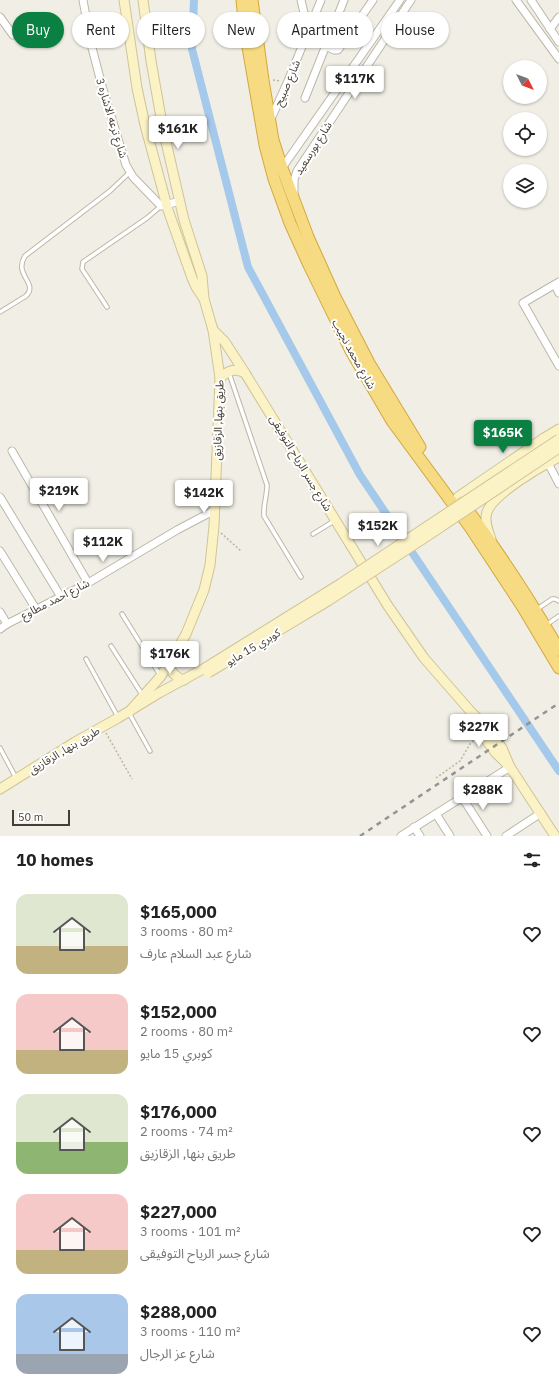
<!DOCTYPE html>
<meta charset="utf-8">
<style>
body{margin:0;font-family:"IBM Plex Sans","Noto Sans Arabic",sans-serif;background:#f2f2f2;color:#222;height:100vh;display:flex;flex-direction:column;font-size:15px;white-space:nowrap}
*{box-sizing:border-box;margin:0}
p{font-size:13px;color:#767676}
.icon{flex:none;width:22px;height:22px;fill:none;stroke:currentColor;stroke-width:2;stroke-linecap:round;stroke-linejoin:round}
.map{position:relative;height:836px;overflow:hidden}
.sheet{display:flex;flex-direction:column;background:#fff;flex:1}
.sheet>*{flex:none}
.hud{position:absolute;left:12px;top:12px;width:535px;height:36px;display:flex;gap:8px}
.needle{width:26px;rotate:132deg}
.fabs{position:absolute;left:503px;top:60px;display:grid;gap:8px}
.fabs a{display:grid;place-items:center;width:44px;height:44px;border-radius:50%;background:#fff;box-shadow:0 1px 3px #0004;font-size:20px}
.scale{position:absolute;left:12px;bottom:10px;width:58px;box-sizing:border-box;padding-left:4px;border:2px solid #443f35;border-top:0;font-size:11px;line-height:14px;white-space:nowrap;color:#443f35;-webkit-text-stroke:3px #fff;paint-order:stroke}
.price{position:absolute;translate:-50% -34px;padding:0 9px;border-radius:4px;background:#fff;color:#222;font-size:13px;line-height:26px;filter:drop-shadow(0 1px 2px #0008)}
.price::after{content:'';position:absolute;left:50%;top:24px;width:12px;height:9px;margin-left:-6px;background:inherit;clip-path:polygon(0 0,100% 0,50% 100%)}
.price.active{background:#0b8043;color:#fff}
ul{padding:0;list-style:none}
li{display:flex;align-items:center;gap:12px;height:100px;padding:0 16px}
li span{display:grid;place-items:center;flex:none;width:112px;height:80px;border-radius:12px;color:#555}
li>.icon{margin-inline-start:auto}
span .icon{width:48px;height:48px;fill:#fffc;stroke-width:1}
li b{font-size:17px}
h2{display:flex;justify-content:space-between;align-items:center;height:48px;padding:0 16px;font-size:17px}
.chip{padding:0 14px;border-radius:18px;background:#fff;box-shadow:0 1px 3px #0004;font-size:14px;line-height:36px}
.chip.active{background:#0b8043;color:#fff}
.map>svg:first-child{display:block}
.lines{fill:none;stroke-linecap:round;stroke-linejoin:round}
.canal{stroke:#a5c9eb;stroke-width:8}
.service-casing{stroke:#bcb7a9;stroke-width:5.5}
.minor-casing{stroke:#bcb7a9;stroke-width:9}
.secondary-casing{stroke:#cfc497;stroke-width:11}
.trunk-casing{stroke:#d3a73e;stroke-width:13}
.path{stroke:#bdb49b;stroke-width:1.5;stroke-dasharray:2 2;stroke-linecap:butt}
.service{stroke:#fff;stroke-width:3.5}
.minor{stroke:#fff;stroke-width:7}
.secondary{stroke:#fbf2c6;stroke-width:9}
.trunk{stroke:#f6db82;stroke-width:11}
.rail{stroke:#949494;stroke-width:2.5;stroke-dasharray:5 5;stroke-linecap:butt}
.secondary-bridge-casing{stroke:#cfc497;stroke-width:11;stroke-linecap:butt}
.secondary-bridge{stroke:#fbf2c6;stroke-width:9}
.labels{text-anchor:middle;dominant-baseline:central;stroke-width:4;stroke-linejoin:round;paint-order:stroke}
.street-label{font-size:11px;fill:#443f35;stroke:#fff}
</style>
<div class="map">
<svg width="559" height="836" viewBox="0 0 559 836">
<rect width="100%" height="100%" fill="#f1efe5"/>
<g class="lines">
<!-- canal -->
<polyline class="canal" points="194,0 192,49 248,267 360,475 559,771"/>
<!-- service casing -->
<g class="service-casing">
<g id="service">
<polyline points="107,307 82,269 83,262 147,218 161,206"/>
<path d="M0,312L26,296C39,283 13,275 25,256L110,191L130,172"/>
<path d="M229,373L267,485C267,496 263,505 264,516L301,577"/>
<polyline points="313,534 334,521"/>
<polyline points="536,610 552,599 555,599 559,601"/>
<polyline points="122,614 160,675"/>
<polyline points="546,625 559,616"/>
<polyline points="111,646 143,696"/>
<polyline points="86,659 118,717"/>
<polyline points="129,713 150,751"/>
<polyline points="0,748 16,778"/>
</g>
</g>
<!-- minor casing -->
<g class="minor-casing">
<g id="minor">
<polyline points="83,0 91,44 102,86 126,165 133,177 161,206 180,201"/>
<polyline points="301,0 304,13 312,22"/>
<polyline points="516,0 559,59"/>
<polyline points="531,0 559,42"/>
<polyline points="0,17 13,35"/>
<polyline points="550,29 559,17"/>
<polyline points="326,46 334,50 338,50 373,0"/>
<polyline points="305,98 344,0"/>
<polyline points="270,121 288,81 321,0"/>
<polyline points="282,168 400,0"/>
<polyline points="294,193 294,180 297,171 411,0"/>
<polyline points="559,282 523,303 559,366"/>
<polyline points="555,285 559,293"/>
<polyline points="12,451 88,583"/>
<polyline points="548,463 559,484"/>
<polyline points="0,497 61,597"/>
<polyline points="0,551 36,609"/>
<polyline points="0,612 7,624"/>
<polyline points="0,629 7,624 88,583 177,530 215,510"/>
<polyline points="462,797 487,836"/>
<polyline points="436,814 450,836"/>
<polyline points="414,827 420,836"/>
<polyline points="401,836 510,767"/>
<polyline points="506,836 541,813"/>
</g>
</g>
<!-- secondary casing -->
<g class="secondary-casing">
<g id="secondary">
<polyline points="124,0 137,88 145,125 168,210 192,278 196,287 204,299"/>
<polyline points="213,330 225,342 245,373 388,606 424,658 472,713 487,727 502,748 510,767"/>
<path d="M220,378C229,370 234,368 245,373"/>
<polyline points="458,497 544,438 559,429"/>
<path d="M491,539C488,531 484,521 487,512C493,494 541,466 559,457"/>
<path d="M169,663C170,672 175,677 184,680"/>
<polyline points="129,712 161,676 174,655 186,634 204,590 210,565 214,526 220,378 213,330 204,299 202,276 184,220 163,129 151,61 143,0"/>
<polyline points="472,713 479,730 495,752 510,767 555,836"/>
<polyline points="0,789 75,742 118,718 159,693 205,668"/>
</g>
</g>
<!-- trunk casing -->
<g class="trunk-casing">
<g id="trunk">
<polyline points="242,0 245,30 265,145 274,179 290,223 309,265 351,351 392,421 470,527 522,606 559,668"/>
<polyline points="252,0 263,80 273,140 282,168 308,237 335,297 369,363 420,447"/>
<path d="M462,502C497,550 530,599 559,650"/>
</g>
</g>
<!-- path -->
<g class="path">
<polyline points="273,80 281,81"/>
<polyline points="221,533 241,551"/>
<polyline points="106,733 132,779"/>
<polyline points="436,778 460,761 470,744 475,739"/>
</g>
<!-- service -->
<use href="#service" class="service"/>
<!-- minor -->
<use href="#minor" class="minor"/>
<!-- secondary -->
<use href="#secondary" class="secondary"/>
<!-- trunk -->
<use href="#trunk" class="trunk"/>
<!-- rail -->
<polyline class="rail" points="360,836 559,703"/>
<!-- secondary-bridge casing -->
<g class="secondary-bridge-casing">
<g id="secondary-bridge">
<polyline points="205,668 340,584 559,439"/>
<polyline points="208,673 328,601 423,539 559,448"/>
</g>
</g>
<!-- secondary-bridge -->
<use href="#secondary-bridge" class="secondary-bridge"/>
</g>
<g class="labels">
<!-- street labels -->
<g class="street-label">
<text transform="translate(287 83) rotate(-67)">شارع صبيح</text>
<text transform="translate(112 118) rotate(73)">شارع ترعه الاشاره 3</text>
<text transform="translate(313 148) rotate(-58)">شارع بورسعيد</text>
<text transform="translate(354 354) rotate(61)">شارع محمد نجيب</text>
<text transform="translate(218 420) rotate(-88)">طريق بنها, الزقازيق</text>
<text transform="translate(301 463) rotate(59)">شارع جسر الرياح التوفيقى</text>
<text transform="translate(55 599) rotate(-27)">شارع احمد مطاوع</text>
<text transform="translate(253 647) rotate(-31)">كوبري 15 مايو</text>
<text transform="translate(64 750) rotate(-31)">طريق بنها, الزقازيق</text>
</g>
</g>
</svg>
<div class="fabs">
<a><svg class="needle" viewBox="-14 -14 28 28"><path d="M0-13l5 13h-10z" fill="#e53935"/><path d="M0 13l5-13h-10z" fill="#767676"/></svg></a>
<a><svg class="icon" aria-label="locate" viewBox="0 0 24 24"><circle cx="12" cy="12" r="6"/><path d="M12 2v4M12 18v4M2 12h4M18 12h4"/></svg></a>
<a><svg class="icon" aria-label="layers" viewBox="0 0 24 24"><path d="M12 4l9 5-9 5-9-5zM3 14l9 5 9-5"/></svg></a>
</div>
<div class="scale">50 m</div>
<b class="price" style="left:355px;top:100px">$117K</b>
<b class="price" style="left:178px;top:150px">$161K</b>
<b class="price active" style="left:503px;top:454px">$165K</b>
<b class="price" style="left:59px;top:512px">$219K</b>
<b class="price" style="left:204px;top:514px">$142K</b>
<b class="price" style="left:378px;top:547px">$152K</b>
<b class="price" style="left:103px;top:563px">$112K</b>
<b class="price" style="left:170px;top:675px">$176K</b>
<b class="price" style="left:479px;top:748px">$227K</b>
<b class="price" style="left:483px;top:811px">$288K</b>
<div class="hud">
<a class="chip active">Buy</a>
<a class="chip">Rent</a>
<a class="chip">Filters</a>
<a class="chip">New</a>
<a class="chip">Apartment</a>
<a class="chip">House</a>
</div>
</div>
<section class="sheet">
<h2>10 homes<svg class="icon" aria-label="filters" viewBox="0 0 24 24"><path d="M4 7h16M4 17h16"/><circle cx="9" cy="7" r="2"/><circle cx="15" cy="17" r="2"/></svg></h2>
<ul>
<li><span style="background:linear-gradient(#dfe7d0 65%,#c2b280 0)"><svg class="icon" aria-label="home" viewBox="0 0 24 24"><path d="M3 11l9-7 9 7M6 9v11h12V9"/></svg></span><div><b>$165,000</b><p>3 rooms · 80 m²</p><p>شارع عبد السلام عارف</p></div><svg class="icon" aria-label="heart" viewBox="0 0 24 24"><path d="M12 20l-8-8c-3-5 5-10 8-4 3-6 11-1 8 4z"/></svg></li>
<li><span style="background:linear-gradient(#f6c9c9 70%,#c2b280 0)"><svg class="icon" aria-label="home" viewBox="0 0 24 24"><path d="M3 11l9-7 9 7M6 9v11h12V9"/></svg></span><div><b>$152,000</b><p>2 rooms · 80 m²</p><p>كوبري 15 مايو</p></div><svg class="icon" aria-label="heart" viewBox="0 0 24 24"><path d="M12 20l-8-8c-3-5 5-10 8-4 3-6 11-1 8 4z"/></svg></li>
<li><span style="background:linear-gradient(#dfe7d0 60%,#8fb573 0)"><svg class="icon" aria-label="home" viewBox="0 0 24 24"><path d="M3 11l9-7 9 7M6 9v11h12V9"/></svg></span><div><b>$176,000</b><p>2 rooms · 74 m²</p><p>طريق بنها, الزقازيق</p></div><svg class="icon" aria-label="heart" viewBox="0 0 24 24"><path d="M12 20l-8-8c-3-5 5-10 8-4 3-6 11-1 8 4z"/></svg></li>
<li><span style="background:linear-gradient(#f6c9c9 70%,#c2b280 0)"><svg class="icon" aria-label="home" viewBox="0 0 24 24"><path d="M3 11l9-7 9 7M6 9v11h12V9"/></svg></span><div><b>$227,000</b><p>3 rooms · 101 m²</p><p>شارع جسر الرياح التوفيقى</p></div><svg class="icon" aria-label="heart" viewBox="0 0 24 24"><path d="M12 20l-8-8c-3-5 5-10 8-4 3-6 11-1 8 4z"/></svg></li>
<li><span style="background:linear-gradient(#a9c7e8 75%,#9aa5b1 0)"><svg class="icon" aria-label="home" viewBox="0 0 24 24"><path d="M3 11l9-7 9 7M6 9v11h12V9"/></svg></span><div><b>$288,000</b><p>3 rooms · 110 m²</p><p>شارع عز الرجال</p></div><svg class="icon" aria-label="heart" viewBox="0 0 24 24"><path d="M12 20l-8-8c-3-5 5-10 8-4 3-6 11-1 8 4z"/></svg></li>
</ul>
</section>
